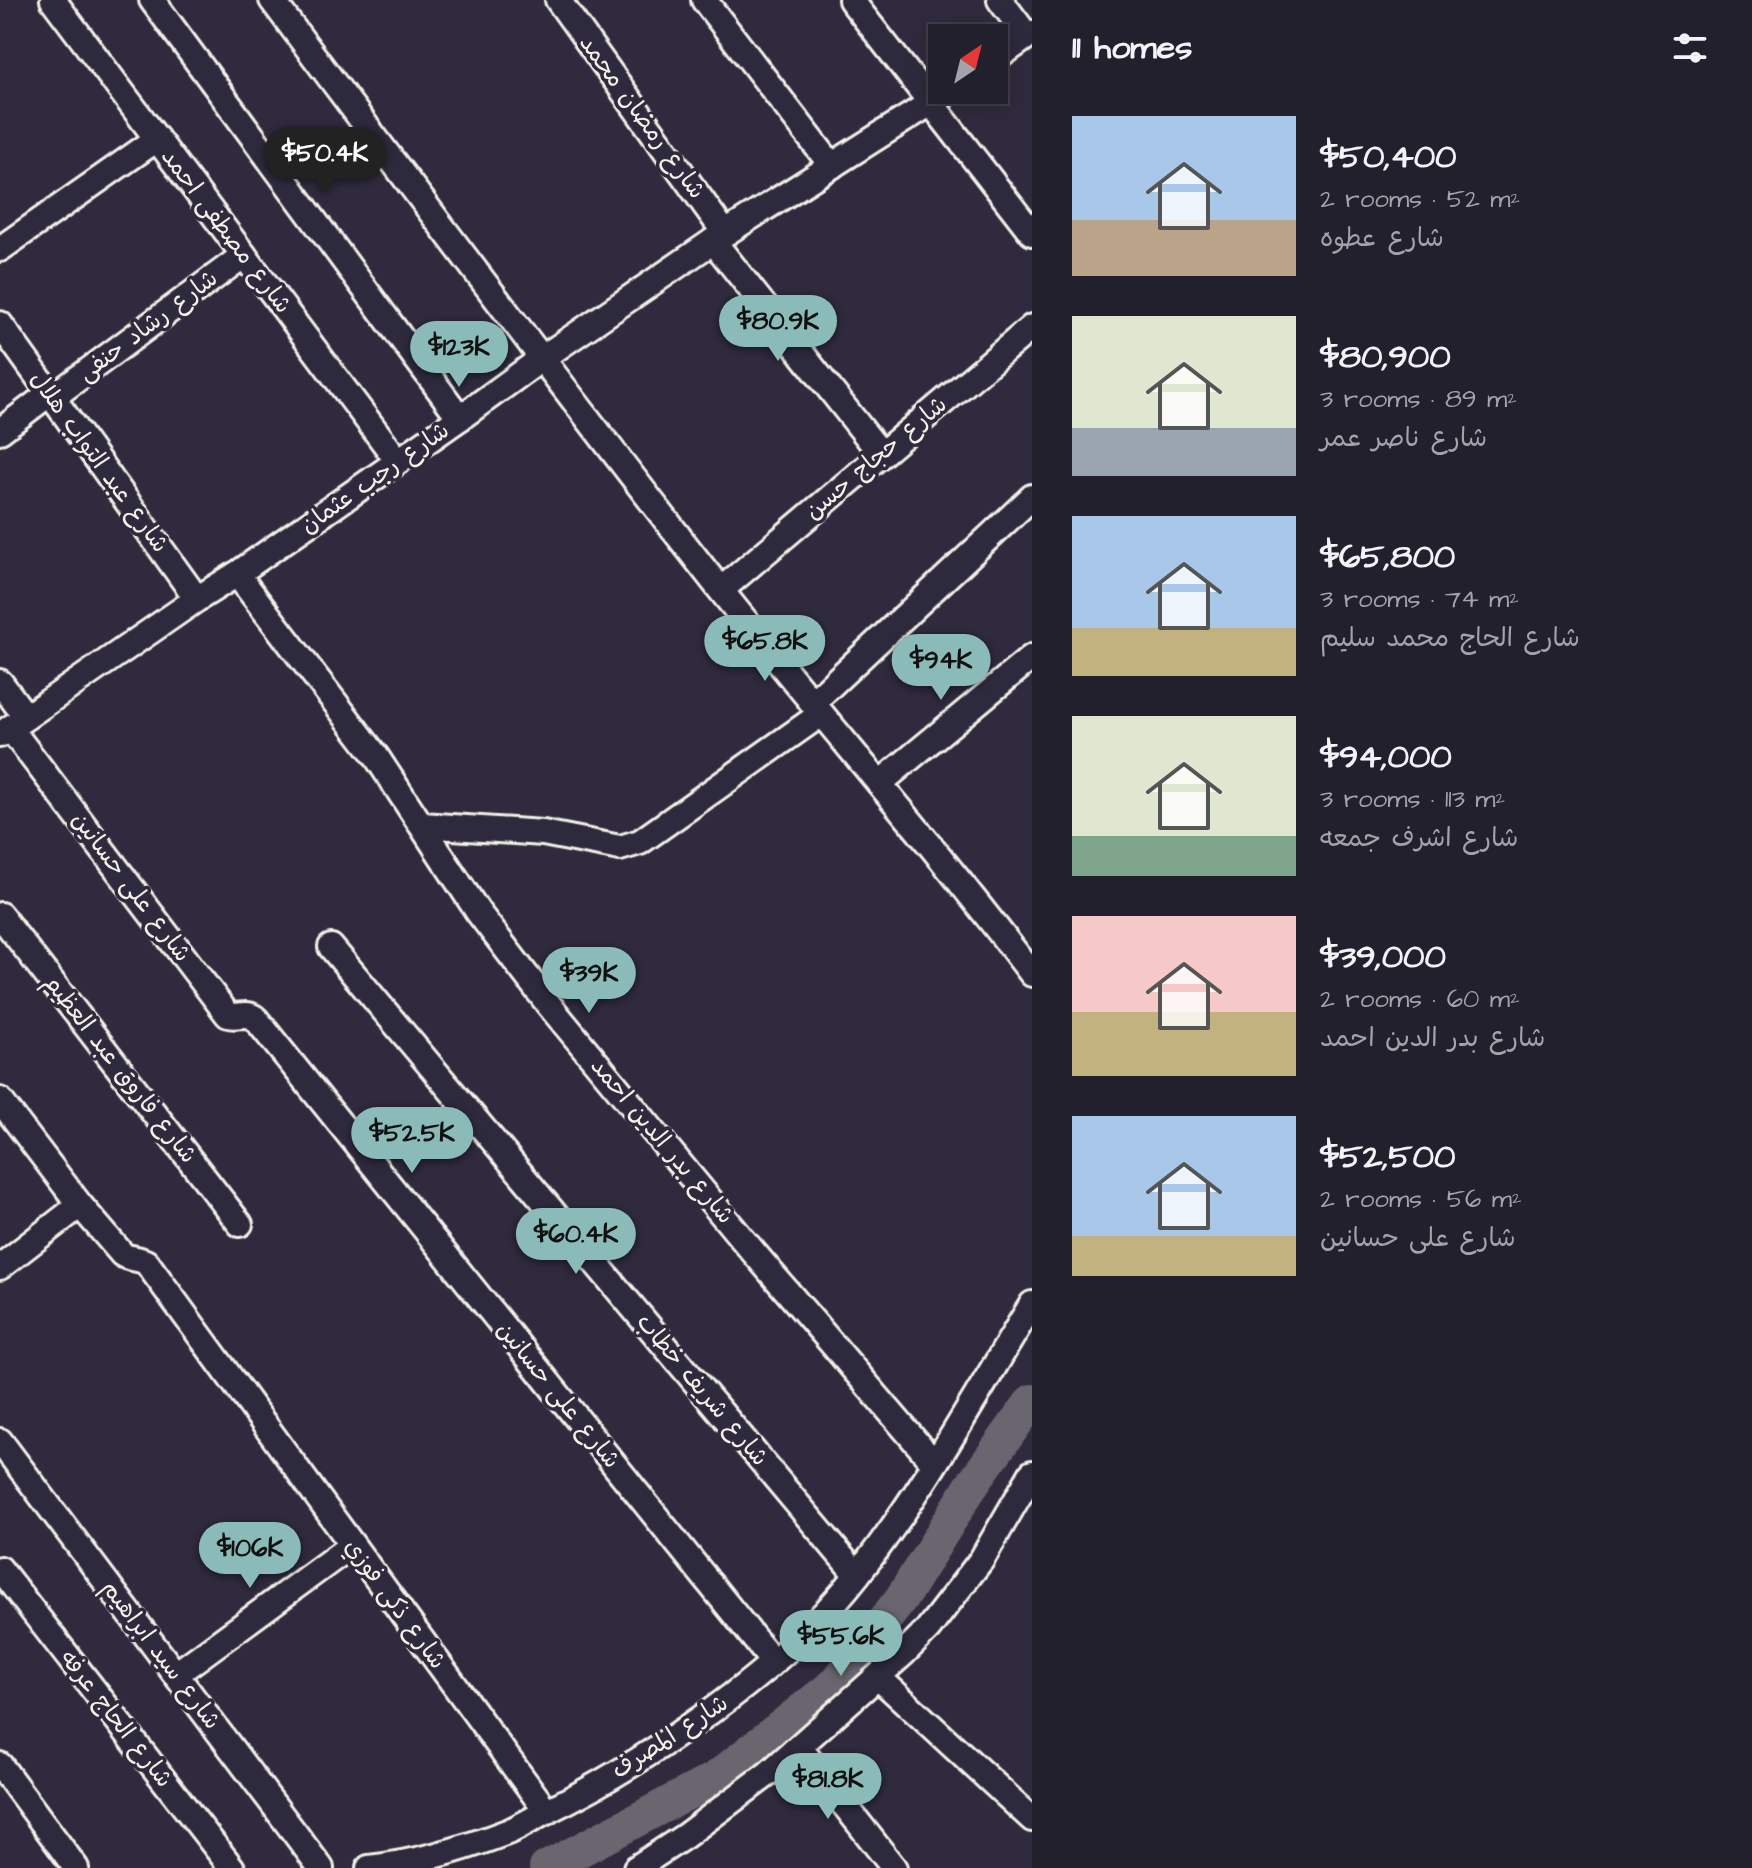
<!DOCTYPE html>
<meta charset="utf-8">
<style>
body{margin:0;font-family:"Architects Daughter","Playpen Sans Arabic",sans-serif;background:#2b2836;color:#f1f3f6;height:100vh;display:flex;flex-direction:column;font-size:30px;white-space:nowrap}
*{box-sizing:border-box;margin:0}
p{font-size:26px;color:#a3a3aa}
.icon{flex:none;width:44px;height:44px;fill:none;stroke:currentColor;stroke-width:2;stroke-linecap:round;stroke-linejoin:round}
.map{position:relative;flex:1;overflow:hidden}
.details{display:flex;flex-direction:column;background:#23202e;width:720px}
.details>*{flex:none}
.needle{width:52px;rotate:35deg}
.fabs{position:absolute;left:928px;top:24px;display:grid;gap:16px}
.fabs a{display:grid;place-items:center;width:80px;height:80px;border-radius:0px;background:#23202e;box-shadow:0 4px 20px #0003,0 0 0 2px #403e4a;font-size:40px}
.price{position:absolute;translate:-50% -68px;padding:0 18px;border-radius:28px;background:#8bbbb9;color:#111;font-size:26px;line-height:52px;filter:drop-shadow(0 2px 4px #0008)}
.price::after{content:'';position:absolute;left:50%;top:48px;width:24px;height:18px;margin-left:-12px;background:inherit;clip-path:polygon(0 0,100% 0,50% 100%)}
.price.selected{background:#222;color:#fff}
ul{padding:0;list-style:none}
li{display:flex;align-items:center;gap:24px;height:200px;padding:0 40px}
li span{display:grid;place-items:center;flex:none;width:224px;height:160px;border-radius:0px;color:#555}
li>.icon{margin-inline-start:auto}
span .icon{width:96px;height:96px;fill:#fffc;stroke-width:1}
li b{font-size:34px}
h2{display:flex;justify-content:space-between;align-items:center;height:96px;padding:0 40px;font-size:34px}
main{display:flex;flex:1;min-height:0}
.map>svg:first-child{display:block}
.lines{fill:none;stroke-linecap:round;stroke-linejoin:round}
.canal{stroke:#6a6670;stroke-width:34}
.minor-casing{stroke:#f4f1e8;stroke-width:30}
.path{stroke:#f4f1e8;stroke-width:5;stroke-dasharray:6 6;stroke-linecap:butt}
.minor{stroke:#2f2a3d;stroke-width:24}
.labels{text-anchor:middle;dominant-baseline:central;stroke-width:7;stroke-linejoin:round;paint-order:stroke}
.street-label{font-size:24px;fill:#f4f1e8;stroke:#2f2a3d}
</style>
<main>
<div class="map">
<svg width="1032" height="1868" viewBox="0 0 1032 1868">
<rect width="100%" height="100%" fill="#2f2a3d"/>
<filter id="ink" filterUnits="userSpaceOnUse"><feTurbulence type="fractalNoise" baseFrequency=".0125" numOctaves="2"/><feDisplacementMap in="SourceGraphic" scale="16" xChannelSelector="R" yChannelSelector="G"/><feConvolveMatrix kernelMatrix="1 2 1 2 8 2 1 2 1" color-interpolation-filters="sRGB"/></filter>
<g filter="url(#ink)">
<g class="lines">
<!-- canal -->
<polyline class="canal" points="546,1868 716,1778 836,1683 901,1599 975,1480 1032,1401"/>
<!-- minor casing -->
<g class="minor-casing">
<g id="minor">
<polyline points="53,0 398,461"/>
<polyline points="152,0 460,418"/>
<path d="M272,0C419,197 567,394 719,588C822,718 932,842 1032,974"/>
<polyline points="558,0 725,233"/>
<polyline points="704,0 832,166"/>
<polyline points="851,0 1032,233"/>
<polyline points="1000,0 1027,36"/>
<polyline points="994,60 1032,33"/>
<polyline points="713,241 881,454"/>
<polyline points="0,249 157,139"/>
<polyline points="0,324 197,599"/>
<polyline points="53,397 244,255"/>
<polyline points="0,431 50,393"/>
<polyline points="237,574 376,756 478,912 549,1005 739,1235 934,1463"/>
<polyline points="721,590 1032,327"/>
<polyline points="0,682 26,717"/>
<polyline points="812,703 1032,497"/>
<path d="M10,728L228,1015C238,1018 248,1011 256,1019L773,1662"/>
<polyline points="0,735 197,599 237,574 460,418 541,359 713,241 951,90"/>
<polyline points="880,783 1032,657"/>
<polyline points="422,825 543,833 620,848 640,842 821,714"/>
<polyline points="0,915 240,1224"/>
<polyline points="331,947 857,1575"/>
<path d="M0,1100L80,1205L122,1254C129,1260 139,1257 147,1263L547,1812"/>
<polyline points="0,1267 80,1205"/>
<polyline points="0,1441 321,1868"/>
<polyline points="0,1569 232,1868"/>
<polyline points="176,1674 352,1545"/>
<polyline points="878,1677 1032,1819"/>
<polyline points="799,1747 894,1868"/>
<polyline points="0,1765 76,1868"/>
<path d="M369,1868C416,1863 466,1848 510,1831C523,1825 535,1818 547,1811C578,1796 608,1779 637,1761C719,1709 798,1651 858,1574C924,1490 976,1395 1032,1304"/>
<polyline points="636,1868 685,1836 769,1773 904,1653 928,1629 982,1559 1032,1473"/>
</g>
</g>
<!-- path -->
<polyline class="path" points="863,1611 887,1635"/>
<!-- minor -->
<use href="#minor" class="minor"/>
</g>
</g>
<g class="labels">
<!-- street labels -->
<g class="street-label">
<text transform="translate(642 117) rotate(54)">شارع رمضان محمد</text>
<text transform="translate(226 231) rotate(53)">شارع مصطفى احمد</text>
<text transform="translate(148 326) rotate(-37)">شارع رشاد حنفى</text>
<text transform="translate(876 458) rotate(-40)">شارع حجاج حسن</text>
<text transform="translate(99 462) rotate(54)">شارع عبد التواب هلال</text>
<text transform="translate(375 478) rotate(-35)">شارع رجب عثمان</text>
<text transform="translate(131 887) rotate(53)">شارع على حسانين</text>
<text transform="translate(120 1069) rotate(52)">شارع فاروق عبد العظيم</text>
<text transform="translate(662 1141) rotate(50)">شارع بدر الدين احمد</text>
<text transform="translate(702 1390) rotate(50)">شارع شريف خطاب</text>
<text transform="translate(558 1395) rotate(51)">شارع على حسانين</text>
<text transform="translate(395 1604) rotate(54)">شارع ذكى فوزي</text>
<text transform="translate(161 1655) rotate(53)">شارع سيد ابراهيم</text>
<text transform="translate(116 1719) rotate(52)">شارع الحاج عرفه</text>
<text transform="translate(670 1737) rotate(-33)">شارع المصرف</text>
</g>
</g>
</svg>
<div class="fabs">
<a><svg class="needle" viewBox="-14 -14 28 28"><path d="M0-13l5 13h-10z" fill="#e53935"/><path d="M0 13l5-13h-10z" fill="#a3a3aa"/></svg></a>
</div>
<b class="price selected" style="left:325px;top:195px">$50.4K</b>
<b class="price" style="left:778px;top:363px">$80.9K</b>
<b class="price" style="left:459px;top:389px">$123K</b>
<b class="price" style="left:765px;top:683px">$65.8K</b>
<b class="price" style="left:941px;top:702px">$94K</b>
<b class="price" style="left:589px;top:1015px">$39K</b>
<b class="price" style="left:412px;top:1175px">$52.5K</b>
<b class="price" style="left:576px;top:1276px">$60.4K</b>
<b class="price" style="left:250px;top:1590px">$106K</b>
<b class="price" style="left:841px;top:1678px">$55.6K</b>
<b class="price" style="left:828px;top:1821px">$81.8K</b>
</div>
<section class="details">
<h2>11 homes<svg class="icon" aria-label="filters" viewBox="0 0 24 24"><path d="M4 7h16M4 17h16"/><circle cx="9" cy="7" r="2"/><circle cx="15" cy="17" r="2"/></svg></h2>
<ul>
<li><span style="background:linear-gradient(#a9c7e8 65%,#b9a48a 0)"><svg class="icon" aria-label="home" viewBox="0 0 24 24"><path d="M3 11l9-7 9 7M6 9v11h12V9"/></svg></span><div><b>$50,400</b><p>2 rooms · 52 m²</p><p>شارع عطوه</p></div></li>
<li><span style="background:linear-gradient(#dfe7d0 70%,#9aa5b1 0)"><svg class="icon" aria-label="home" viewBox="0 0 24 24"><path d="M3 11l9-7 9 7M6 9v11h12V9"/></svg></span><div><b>$80,900</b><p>3 rooms · 89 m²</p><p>شارع ناصر عمر</p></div></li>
<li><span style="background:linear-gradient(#a9c7e8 70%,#c2b280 0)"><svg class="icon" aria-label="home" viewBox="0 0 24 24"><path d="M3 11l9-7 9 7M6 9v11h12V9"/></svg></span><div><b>$65,800</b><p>3 rooms · 74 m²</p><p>شارع الحاج محمد سليم</p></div></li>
<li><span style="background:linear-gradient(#dfe7d0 75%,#7fa58c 0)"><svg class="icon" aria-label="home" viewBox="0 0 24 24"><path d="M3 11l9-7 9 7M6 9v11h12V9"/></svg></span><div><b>$94,000</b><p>3 rooms · 113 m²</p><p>شارع اشرف جمعه</p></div></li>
<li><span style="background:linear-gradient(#f6c9c9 60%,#c2b280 0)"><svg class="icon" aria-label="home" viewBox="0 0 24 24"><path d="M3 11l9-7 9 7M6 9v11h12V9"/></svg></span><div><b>$39,000</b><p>2 rooms · 60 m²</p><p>شارع بدر الدين احمد</p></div></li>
<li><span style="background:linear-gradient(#a9c7e8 75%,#c2b280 0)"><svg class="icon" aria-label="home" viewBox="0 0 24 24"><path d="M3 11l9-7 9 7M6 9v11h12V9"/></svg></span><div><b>$52,500</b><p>2 rooms · 56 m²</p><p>شارع على حسانين</p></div></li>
</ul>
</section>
</main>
